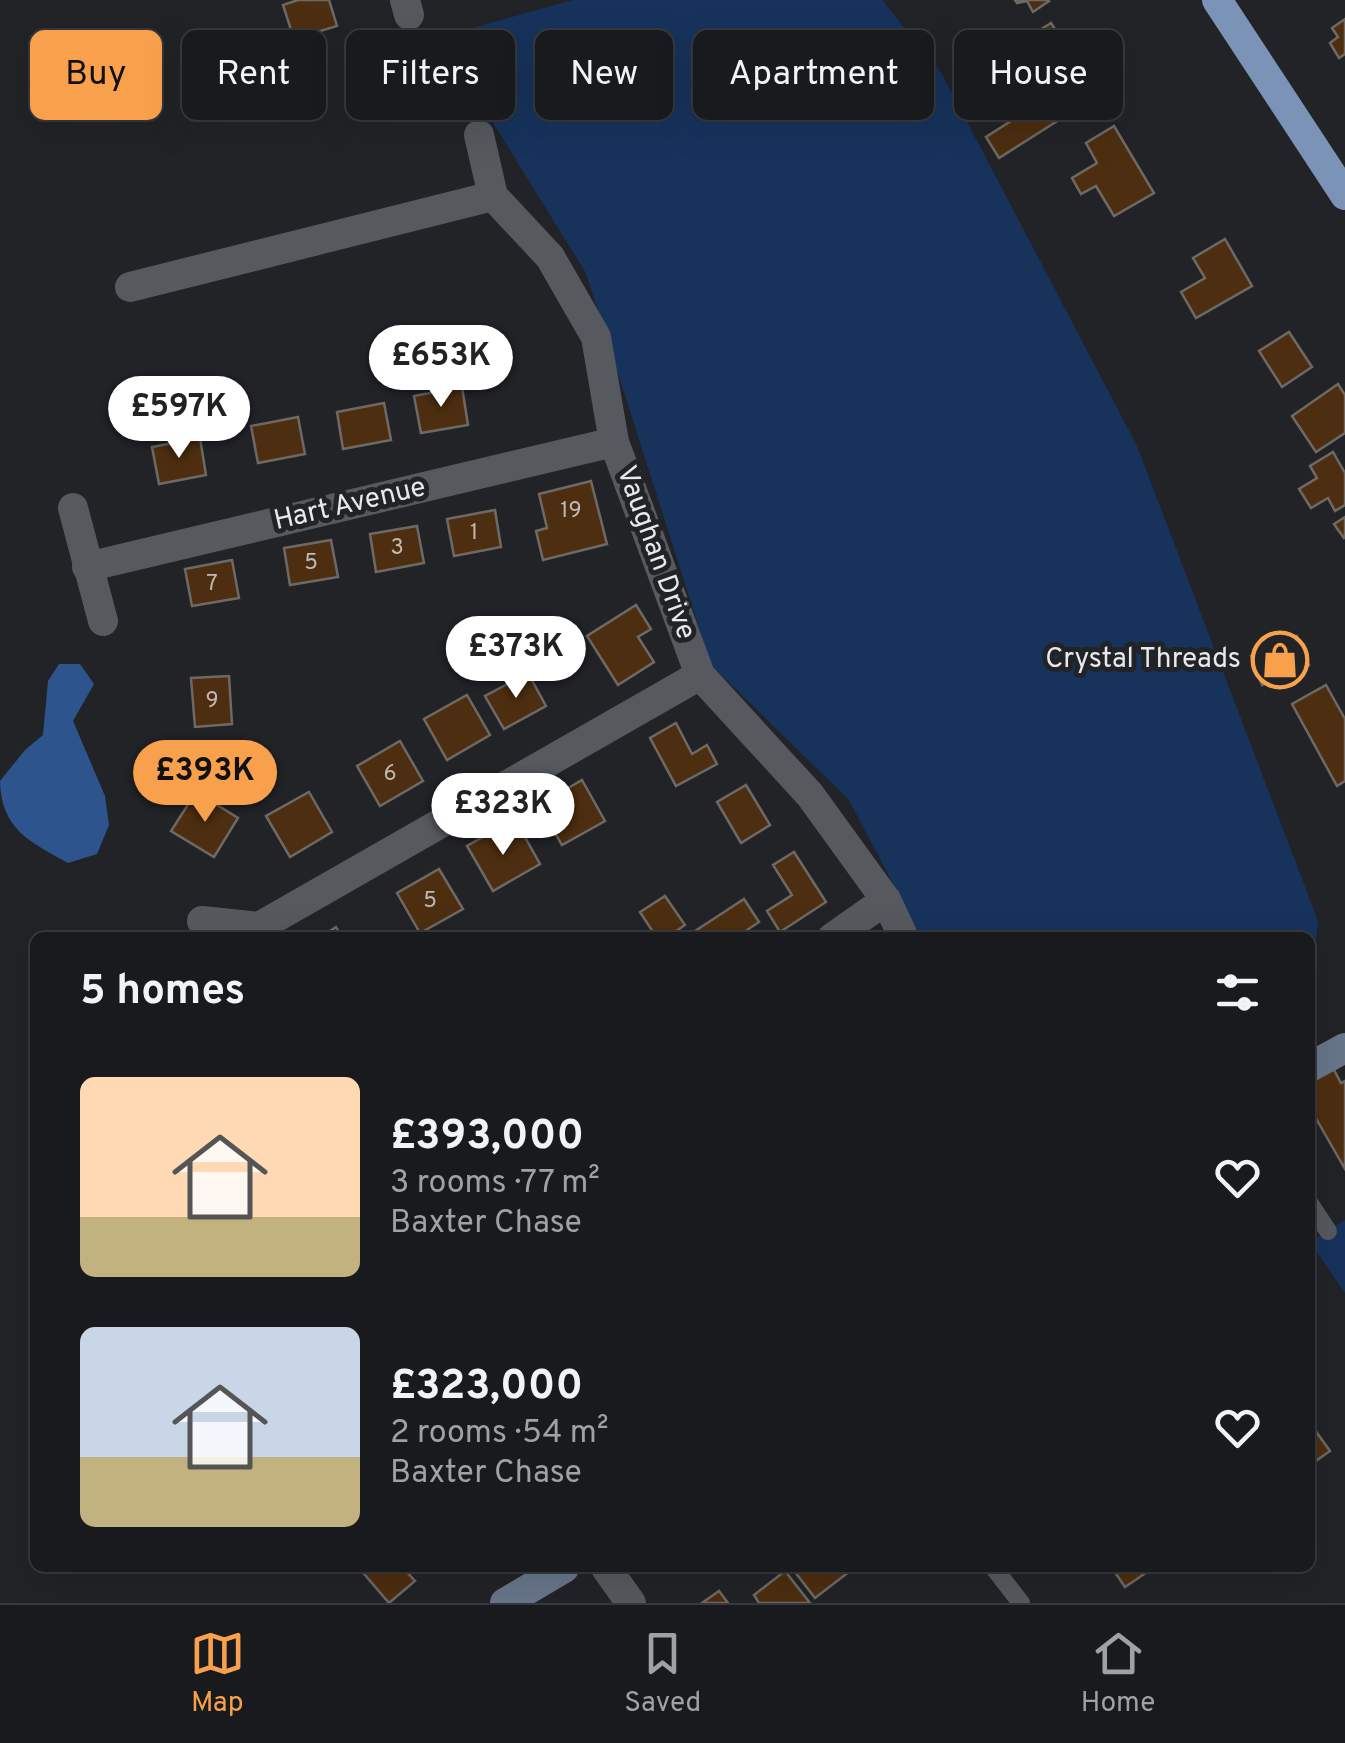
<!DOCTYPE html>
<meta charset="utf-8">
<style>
body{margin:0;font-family:Overpass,sans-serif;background:#26272a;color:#f1f3f6;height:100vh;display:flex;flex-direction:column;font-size:38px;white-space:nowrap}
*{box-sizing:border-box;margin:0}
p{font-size:32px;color:#9fa1a4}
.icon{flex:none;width:55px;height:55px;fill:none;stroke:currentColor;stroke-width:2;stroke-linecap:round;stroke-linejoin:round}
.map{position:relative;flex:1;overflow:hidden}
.side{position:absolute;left:30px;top:932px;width:1285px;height:640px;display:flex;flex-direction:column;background:#191a1d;border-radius:15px;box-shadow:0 10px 40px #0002,0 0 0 2px #37383b}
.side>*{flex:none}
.hud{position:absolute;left:30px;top:30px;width:1285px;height:90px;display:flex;gap:20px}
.price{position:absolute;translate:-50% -85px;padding:0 22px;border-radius:35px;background:#fff;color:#222;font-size:32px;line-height:65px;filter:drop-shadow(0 2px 5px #0008)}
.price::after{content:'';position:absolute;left:50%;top:60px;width:30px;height:22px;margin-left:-15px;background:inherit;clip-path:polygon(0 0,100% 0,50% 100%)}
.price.current{background:#f9a04d;color:#111}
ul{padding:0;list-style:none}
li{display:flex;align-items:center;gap:30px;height:250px;padding:0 50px}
li span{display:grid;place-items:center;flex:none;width:280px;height:200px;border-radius:15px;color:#555}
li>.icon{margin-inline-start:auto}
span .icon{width:120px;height:120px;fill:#fffc;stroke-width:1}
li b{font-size:42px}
h2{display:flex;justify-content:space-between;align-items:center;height:120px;padding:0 50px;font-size:42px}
.pill{padding:0 35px;border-radius:15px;background:#191a1d;box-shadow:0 10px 40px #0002,0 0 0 2px #37383b;font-size:35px;line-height:90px}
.pill.current{background:#f9a04d;color:#111}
.tabs{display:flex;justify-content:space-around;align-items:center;height:140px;border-top:2px solid #37383b;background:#191a1d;font-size:28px;color:#9fa1a4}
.tabs a{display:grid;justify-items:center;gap:5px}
.tabs .current{color:#f9a04d}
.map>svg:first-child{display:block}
.green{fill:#17335c}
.water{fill:#2e548e}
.building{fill:#4d2e10;stroke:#6e6965;stroke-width:2.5}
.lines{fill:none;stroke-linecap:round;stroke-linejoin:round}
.path{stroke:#7c7e81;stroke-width:6;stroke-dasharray:2.5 8;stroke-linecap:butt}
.lane{stroke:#56595d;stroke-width:18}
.street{stroke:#56595d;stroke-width:30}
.secondary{stroke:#68768a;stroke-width:30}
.primary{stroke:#7b93b7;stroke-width:30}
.labels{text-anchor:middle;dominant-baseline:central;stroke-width:10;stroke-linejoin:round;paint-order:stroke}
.number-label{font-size:22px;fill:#c0bab5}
.street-label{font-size:28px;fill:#e7e9ec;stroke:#212327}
.poi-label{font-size:28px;fill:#e7e9ec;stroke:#212327;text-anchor:end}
</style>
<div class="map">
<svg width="1345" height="1603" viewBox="0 0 1345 1603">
<rect width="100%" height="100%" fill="#212327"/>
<!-- green -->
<g class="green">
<polygon points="573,0 882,0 942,74 1137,446 1318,921 1310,999 1310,938 921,937 849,800 711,665 586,273 440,37"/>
<polygon points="1345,1220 1345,1293 1310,1242"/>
</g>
<!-- water -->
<path class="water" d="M59,664H80L94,684L73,721L105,796L109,825L97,854L68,863C30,842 1,829 0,781L25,750L43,735L48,681Z"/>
<!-- building -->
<g class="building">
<polygon points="298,0 329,0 337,26 294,39 283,5"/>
<polygon points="1015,0 1048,0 1049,1 1033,12 1027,1 1017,3"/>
<polygon points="1345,19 1345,54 1339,58 1330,43 1338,37 1332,28"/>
<polygon points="1051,23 1078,64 1051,81 1058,91 1027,111 994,59"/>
<polygon points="1084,87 1092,99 999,158 986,137 1058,91 1063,101"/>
<polygon points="1114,126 1154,193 1114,216 1096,186 1081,194 1072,178 1097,163 1086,143"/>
<polygon points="1225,239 1252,286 1196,318 1181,292 1205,278 1193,258"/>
<polygon points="1289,332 1312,367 1282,387 1259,351"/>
<polygon points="1338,384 1345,395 1345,433 1316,452 1292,416"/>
<polygon points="462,387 468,425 421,433 414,396"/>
<polygon points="384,403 391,440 343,449 337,412"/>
<polygon points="298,417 305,454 258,463 251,426"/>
<polygon points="200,438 206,475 159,484 152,447"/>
<polygon points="1333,452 1345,473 1345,505 1335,511 1328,498 1311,508 1299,489 1317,478 1310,466"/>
<polygon points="591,481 607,544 543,560 536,531 547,528 539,494"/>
<polygon points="495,510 501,547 454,556 447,519"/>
<polygon points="1345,517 1345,537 1344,538 1334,524"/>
<polygon points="417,526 424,563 376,572 370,534"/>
<polygon points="331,540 338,577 290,585 284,548"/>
<polygon points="232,560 239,598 192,606 185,569"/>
<polygon points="636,605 651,629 638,637 654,662 618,685 587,636"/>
<polygon points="1297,636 1309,665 1262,685 1251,656"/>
<polygon points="528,673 546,706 504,729 485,696"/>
<polygon points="229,676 232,724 195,727 191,678"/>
<polygon points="1326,685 1345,719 1345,781 1337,786 1292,704"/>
<polygon points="467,695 490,735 447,760 424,719"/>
<polygon points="676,723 692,754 707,745 717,764 676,786 650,738"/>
<polygon points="400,741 423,781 380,806 357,766"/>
<polygon points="582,780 605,821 562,845 539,805"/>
<polygon points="746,785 770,825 741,843 717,802"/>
<polygon points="196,792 238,818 214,857 171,831"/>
<polygon points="309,792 332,832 290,857 266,816"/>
<polygon points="521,830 540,864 493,891 467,846 490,833 497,844"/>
<polygon points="794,852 826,902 780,932 767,911 792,895 773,865"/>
<polygon points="439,869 463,909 420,933 397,893"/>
<polygon points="665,896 685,925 666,938 657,938 640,912"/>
<polygon points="744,899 759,922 744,932 748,938 694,938 692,933"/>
<polygon points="336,927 342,938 319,938"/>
<polygon points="1333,1068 1341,1083 1345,1081 1345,1169 1310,1108 1310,1081"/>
<polygon points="1310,1423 1330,1451 1310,1465"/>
<polygon points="359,1568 403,1568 415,1581 389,1603"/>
<polygon points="801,1568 854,1568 815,1598 795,1572"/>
<polygon points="1112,1568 1153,1568 1125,1587"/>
<polygon points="785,1571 810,1603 759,1603 754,1595"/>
<polygon points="719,1591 728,1603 702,1603"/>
</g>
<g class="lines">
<!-- path -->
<polyline class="path" points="428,33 441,47 459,118"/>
<!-- lane -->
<g class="lane">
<polyline points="1310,1204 1328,1231"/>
<polyline points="994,1568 1021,1603"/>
</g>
<!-- street -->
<g class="street">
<polyline points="405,0 409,15"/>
<polyline points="479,135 493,196 550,257 596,337 614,442 700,675 810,795 886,900 904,938"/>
<polyline points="130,287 493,196"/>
<polyline points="73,508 103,621"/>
<polyline points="87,567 614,442"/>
<polyline points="202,921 259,927 700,675"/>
<polyline points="832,938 886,900"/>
<polyline points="606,1568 631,1603"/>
</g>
<!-- secondary -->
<g class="secondary">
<polyline points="1310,1067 1345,1048"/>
<polyline points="505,1603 564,1568"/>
</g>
<!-- primary -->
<polyline class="primary" points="1217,0 1345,195"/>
</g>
<!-- icons -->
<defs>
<g id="shop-ring" transform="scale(2.875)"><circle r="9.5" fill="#212327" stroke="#f9a04d" stroke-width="1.5"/><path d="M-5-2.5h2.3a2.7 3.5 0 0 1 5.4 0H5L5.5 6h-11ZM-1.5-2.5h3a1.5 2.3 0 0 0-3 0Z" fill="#f9a04d"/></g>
</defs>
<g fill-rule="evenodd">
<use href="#shop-ring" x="1280" y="660"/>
</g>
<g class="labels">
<!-- number labels -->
<g class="number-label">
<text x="571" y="511">19</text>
<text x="474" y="533">1</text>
<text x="397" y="548">3</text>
<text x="311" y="563">5</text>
<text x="212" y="584">7</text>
<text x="212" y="701">9</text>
<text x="390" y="774">6</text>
<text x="430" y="901">5</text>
</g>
<!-- street labels -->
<g class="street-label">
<text transform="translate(350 505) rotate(-13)">Hart Avenue</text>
<text transform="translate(655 553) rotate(70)">Vaughan Drive</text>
</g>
<!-- poi labels -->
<g class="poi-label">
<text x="1241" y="660">Crystal Threads</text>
</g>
</g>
</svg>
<b class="price" style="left:441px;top:410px">£653K</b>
<b class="price" style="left:179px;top:461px">£597K</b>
<b class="price" style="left:516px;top:701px">£373K</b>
<b class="price current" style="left:205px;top:825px">£393K</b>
<b class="price" style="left:503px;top:858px">£323K</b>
<div class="hud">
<a class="pill current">Buy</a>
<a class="pill">Rent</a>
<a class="pill">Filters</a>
<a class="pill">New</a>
<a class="pill">Apartment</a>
<a class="pill">House</a>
</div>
<section class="side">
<h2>5 homes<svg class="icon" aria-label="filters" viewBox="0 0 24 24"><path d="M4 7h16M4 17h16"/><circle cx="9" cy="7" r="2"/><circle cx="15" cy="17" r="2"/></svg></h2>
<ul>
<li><span style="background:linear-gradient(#ffd9b3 70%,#c2b280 0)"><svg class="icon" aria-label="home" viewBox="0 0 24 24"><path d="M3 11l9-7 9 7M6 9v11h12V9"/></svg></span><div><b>£393,000</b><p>3 rooms · 77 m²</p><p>Baxter Chase</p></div><svg class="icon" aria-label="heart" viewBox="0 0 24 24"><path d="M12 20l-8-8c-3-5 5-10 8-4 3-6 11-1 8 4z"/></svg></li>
<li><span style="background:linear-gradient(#c9d6e8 65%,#c2b280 0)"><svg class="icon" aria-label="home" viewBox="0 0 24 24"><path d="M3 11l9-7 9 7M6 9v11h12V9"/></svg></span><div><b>£323,000</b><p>2 rooms · 54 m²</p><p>Baxter Chase</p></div><svg class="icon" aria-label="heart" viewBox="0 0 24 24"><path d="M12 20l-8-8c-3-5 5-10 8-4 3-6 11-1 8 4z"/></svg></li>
</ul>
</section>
</div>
<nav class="tabs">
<a class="current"><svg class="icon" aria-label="map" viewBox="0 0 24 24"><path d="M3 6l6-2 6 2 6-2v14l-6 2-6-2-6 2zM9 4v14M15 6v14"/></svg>Map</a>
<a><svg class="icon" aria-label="saved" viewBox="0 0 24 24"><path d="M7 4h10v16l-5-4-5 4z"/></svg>Saved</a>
<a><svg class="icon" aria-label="home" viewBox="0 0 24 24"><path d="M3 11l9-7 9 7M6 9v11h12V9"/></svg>Home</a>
</nav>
